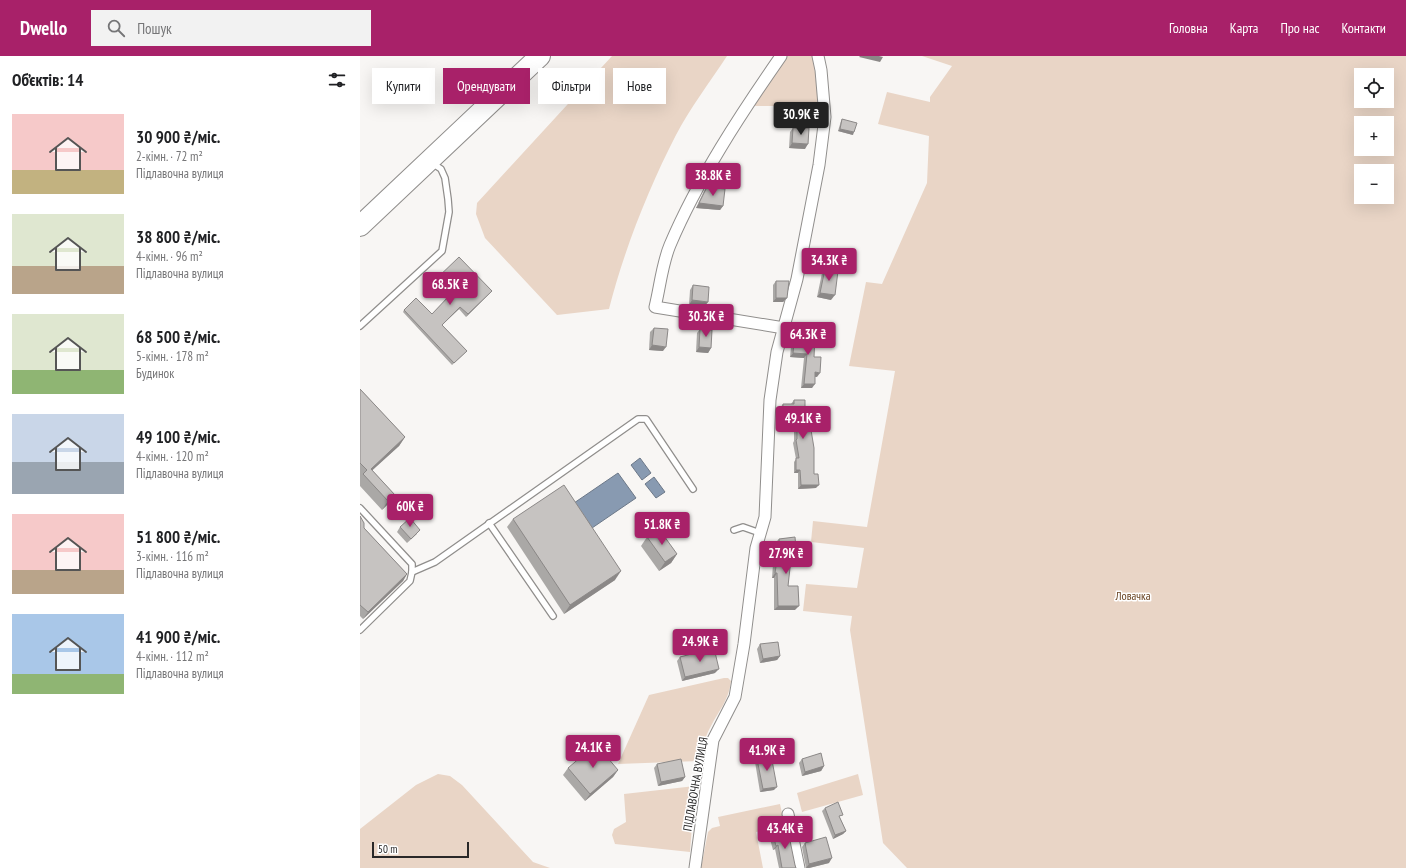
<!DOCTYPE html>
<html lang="uk">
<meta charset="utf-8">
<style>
body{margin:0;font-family:"PT Sans Narrow",sans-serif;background:#f2f2f2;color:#202124;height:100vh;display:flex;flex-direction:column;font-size:15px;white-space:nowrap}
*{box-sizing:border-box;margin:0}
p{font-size:13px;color:#757577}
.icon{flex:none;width:22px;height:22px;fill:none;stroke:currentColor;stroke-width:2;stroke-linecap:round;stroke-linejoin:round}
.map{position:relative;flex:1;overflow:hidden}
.drawer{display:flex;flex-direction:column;background:#fff;width:360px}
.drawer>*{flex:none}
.top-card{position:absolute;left:12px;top:12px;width:380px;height:36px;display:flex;gap:8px}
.controls{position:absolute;left:994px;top:12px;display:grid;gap:8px}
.controls a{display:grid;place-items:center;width:40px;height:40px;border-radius:0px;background:#fff;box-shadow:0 4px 16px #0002;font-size:20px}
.scale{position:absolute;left:12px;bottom:10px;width:97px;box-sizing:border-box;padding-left:4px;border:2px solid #292828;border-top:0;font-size:11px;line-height:14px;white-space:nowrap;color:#292828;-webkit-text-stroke:3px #fff;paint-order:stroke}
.price{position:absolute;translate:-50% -34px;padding:0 9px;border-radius:4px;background:#a82169;color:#fff;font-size:13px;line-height:26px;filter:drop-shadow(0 1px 2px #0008)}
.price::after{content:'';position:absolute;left:50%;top:24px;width:12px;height:9px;margin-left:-6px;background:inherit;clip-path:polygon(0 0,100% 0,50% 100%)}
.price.selected{background:#222;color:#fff}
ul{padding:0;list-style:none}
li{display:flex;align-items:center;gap:12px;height:100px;padding:0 12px}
li span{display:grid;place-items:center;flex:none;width:112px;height:80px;border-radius:0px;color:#555}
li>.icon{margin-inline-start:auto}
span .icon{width:48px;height:48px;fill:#fffc;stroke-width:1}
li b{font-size:17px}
h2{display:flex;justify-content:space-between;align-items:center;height:48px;padding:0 12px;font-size:17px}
.chip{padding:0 14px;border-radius:0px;background:#fff;box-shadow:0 4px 16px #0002;font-size:14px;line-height:36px}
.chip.selected{background:#a82169;color:#fff}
header{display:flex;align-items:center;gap:24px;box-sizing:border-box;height:56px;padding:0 20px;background:#a82169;color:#fff}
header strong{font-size:19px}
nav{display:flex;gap:22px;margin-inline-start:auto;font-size:14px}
.search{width:280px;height:36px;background:#f2f2f2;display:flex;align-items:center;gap:10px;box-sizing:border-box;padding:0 14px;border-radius:0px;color:#757577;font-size:15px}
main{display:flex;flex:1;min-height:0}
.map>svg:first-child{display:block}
.green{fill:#e9d5c6;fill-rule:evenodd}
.water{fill:#889ab1;stroke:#6c7888}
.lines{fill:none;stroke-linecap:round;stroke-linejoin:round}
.lane-casing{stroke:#908e8c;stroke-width:8}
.street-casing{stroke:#908e8c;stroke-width:13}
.highway-casing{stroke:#908e8c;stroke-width:22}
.lane{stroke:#fff;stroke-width:5.5}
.street{stroke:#fff;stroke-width:11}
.highway{stroke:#fff;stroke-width:20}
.wall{fill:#aaa8a6}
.shaded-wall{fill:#8b8887}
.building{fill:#c6c3c1;stroke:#8b8887}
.labels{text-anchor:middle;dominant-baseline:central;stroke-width:3;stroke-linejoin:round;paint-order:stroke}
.park-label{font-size:12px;fill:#684221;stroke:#fff}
.street-label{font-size:12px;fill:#292828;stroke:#fff}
</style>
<header>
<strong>Dwello</strong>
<div class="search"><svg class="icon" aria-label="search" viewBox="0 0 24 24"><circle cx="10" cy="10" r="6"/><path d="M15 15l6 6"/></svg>Пошук</div>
<nav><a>Головна</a><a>Карта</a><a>Про нас</a><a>Контакти</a></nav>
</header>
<main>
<section class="drawer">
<h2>Об’єктів: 14<svg class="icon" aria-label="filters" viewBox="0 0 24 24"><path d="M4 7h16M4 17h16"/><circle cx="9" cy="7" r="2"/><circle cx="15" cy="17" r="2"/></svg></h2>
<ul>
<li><span style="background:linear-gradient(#f6c9c9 70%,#c2b280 0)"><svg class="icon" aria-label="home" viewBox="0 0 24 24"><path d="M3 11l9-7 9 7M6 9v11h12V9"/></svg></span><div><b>30 900 ₴/міс.</b><p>2-кімн. · 72 m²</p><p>Підлавочна вулиця</p></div></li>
<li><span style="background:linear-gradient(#dfe7d0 65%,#b9a48a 0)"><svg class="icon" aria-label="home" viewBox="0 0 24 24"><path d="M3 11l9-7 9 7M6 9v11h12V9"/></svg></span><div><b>38 800 ₴/міс.</b><p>4-кімн. · 96 m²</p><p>Підлавочна вулиця</p></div></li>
<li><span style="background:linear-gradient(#dfe7d0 70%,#8fb573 0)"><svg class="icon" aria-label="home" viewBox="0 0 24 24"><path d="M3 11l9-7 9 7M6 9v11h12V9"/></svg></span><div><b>68 500 ₴/міс.</b><p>5-кімн. · 178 m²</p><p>Будинок</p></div></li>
<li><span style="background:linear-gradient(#c9d6e8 60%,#9aa5b1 0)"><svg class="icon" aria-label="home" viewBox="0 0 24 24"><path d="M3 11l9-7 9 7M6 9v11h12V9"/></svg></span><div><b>49 100 ₴/міс.</b><p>4-кімн. · 120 m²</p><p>Підлавочна вулиця</p></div></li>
<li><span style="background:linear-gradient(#f6c9c9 70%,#b9a48a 0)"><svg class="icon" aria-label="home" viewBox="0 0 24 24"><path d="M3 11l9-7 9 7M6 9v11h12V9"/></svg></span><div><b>51 800 ₴/міс.</b><p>3-кімн. · 116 m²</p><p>Підлавочна вулиця</p></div></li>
<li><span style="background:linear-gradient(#a9c7e8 75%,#8fb573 0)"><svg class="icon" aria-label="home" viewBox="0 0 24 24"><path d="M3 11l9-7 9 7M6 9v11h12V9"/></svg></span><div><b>41 900 ₴/міс.</b><p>4-кімн. · 112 m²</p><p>Підлавочна вулиця</p></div></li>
</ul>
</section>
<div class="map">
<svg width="1046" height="812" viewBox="0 0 1046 812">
<rect width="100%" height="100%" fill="#f8f6f4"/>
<!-- green -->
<g class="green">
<path d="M252,0H367C350,26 330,52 316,79C289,131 263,197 249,253L197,259L125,182L116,158L117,147Z"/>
<polygon points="424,0 453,0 459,50 394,50 408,23"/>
<path d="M562,0H1046V812H547L523,787L490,574L492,560L443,555L446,528L497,532L504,492L451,486L453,465L507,471L535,315L489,310L506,226L522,228L567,127L569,80L518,68L527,36L570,46V41L592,10ZM1001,19H1027V45H1001ZM1001,67H1027V93H1001ZM1001,115H1027V141H1001Z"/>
<path d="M364,622H368L371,625C369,644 359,654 351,670C345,680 342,694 339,705L258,708L289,639Z"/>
<polygon points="78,718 90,720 102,729 173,806 190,812 0,812 0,773 56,729"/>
<polygon points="498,718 503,739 442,756 437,737"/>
<polygon points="335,730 330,796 255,788 252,779 254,773 266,766 264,738"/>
<polygon points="420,748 425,771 396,776 403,812 341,812 348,776 352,772 360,770 358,761"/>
</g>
<!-- water -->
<g class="water">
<polygon points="280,402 291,417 282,424 271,409"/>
<polygon points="258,417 276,442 232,472 214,447"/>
<polygon points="294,421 305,436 296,442 285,428"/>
</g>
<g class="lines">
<!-- lane casing -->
<g class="lane-casing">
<g id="lane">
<polyline points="0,270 82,195 89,156 88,143 85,122 81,113 72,107"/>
<polyline points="0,452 52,508 52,516 50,525 0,574"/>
<polyline points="129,467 193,560"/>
<polyline points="374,474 383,471 400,477"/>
<polyline points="52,516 75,506 278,363 286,363 333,433"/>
</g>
</g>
<!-- street casing -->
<g class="street-casing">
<g id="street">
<path d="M421,0C380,59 338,123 310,189C302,208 300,231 295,251L424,272"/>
<polyline points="428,758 439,812"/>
<polyline points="335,812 353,684 375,641 384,588 396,492 405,461 410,344 417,296 437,223 459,109 465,61 461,14 458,0"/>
</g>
</g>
<!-- highway casing -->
<g class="highway-casing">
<polyline id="highway" points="0,170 180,0"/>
</g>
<!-- lane -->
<use href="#lane" class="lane"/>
<!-- street -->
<use href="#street" class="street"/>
<!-- highway -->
<use href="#highway" class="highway"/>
</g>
<!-- wall -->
<g class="wall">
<polygon points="482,63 493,79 478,75 481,65"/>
<polygon points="433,72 445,93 429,92 430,76"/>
<polygon points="347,131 363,150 360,154 336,152 344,135"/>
<polygon points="465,213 471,244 457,241 462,217"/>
<polygon points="74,225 132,235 106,261 99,253 82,269 107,295 92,309 43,256 44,254 72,258 88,242 73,227"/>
<polygon points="416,225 427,242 423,246 413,246 413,229"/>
<polygon points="333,229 345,250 329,249 330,234"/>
<polygon points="294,272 303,295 289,294 290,276"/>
<polygon points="340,273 351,292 348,297 336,296 337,277"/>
<polygon points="435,277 454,301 457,321 455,321 452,332 441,332 444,302 430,301 432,281"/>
<polygon points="0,333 45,381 39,390 12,414 35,439 29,447 22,454 0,430"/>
<polygon points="434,344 445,355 456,368 453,371 450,371 454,418 456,432 438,433 438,417 434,417 434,406 436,403 433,387 434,385 434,368 421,368 420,352 423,348 431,348"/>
<polygon points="0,460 4,472 47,518 43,525 3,563 0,560"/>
<polygon points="153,463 255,524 204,558 147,471"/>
<polygon points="40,471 57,478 47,487 37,476"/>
<polygon points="287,481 317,498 311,507 299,515 281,490"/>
<polygon points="419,483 436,493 433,498 431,498 428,530 435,554 414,554 414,522 412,522 413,508 417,504 415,487"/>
<polygon points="400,588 420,600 417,604 400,607 397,593"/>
<polygon points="320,601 355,617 322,625 317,605"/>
<polygon points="397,703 414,734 400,736 395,706"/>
<polygon points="442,703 464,710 461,715 442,720 439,707"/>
<polygon points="297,708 325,721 322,725 298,730 294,712"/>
<polygon points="208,712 258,714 253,721 225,745 203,719"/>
<polygon points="465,752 480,762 486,775 483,778 473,783 462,755"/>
<polygon points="413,779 435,809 436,812 419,812 415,793 413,794 410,783"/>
<polygon points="445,787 469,807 449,812 446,812 442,791"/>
</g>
<!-- shaded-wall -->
<g class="shaded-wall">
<polygon points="500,0 519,0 523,1 520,6 499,1"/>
<polygon points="480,73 494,76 493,79 478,75"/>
<polygon points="432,87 448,88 445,93 429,92"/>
<polygon points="339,147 363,150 360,154 336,152"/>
<polygon points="132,235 106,261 108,258"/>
<polygon points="460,237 475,239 471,244 457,241"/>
<polygon points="416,242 427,242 423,246 413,246"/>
<polygon points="332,244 348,246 345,250 329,249"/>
<polygon points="100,251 99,253 80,271"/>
<polygon points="292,289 306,291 303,295 289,294"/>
<polygon points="339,291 351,292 348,297 336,296"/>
<polygon points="433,297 447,298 444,302 430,301"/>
<polygon points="455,316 460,317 457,321 452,320"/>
<polygon points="444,328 455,328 452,332 441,332"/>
<polygon points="423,364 437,364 434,368 421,368"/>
<polygon points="450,368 456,368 453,371 447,371"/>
<polygon points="45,381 39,390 5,421 11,413"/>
<polygon points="436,414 440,414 438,417 434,417"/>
<polygon points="441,429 459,429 456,432 438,433"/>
<polygon points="35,439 29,447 22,454 28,445"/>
<polygon points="436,493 433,498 429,498 432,494"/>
<polygon points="317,498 311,507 299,515 305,506"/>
<polygon points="261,515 255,524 204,558 210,549"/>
<polygon points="415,517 417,517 414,522 412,522"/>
<polygon points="47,518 43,525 3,563 8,556"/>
<polygon points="418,550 439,550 435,554 414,554"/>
<polygon points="420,600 417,604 400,607 403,603"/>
<polygon points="359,613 355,617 322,625 325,621"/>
<polygon points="464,710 461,715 442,720 445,716"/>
<polygon points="258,714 253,721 225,745 230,738"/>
<polygon points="325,721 322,725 298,730 301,726"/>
<polygon points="417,731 414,734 400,736 403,733"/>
<polygon points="486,775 483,778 473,783 475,779"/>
<polygon points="418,789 415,793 413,794 416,790"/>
<polygon points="472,802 469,807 449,812 446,812 449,808"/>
</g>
<!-- building -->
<g class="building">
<polygon points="482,63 497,67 494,76 480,73"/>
<polygon points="433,72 449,72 448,88 432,87"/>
<polygon points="347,131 365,133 363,150 339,147"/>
<polygon points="99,201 132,235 108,258 100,251 82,269 107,295 94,307 44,254 56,242 72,258 89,240 74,225"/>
<polygon points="465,213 478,215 475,239 460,237"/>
<polygon points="416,225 429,225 427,242 416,242"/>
<polygon points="333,229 349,231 348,246 332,244"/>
<polygon points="294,272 308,273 306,291 292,289"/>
<polygon points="340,273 352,274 351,292 339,291"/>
<polygon points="435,277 455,279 454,301 461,301 460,317 455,316 455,328 444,328 447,298 433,297"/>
<polygon points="0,333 45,381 11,413 35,439 28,445 3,418 7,414 0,407"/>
<polygon points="434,344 445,344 445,355 456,354 456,368 450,368 454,392 454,418 458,418 459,429 441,429 440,414 436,414 436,402 439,402 436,384 437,383 437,364 423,364 423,348 434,348"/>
<polygon points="204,429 261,515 210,549 153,463"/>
<polygon points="0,460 4,467 4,472 47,518 8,556 0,549"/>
<polygon points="50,462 60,474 51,483 40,471"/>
<polygon points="299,473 317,498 305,506 287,481"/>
<polygon points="435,481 436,493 432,494 428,530 438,530 439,550 418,550 417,517 415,517 417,504 421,504 419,483"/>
<polygon points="418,586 420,600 403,603 400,588"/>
<polygon points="354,592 359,613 325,621 320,601"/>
<polygon points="236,688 258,714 230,738 208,712"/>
<polygon points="461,697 464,710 445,716 442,703"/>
<polygon points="411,699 417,731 403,733 397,703"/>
<polygon points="321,703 325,721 301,726 297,708"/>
<polygon points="478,746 483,759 479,760 486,775 475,779 465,752"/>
<polygon points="428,775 435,809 436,812 422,812 418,789 416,790 413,779"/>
<polygon points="466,781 472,802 449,808 445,787"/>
</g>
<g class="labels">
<!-- park labels -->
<g class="park-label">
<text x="773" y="539">Ловачка</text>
</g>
<!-- street labels -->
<g class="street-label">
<text transform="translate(335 728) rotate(-80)">ПІДЛАВОЧНА ВУЛИЦЯ</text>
</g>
</g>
</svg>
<div class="controls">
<a><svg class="icon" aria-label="locate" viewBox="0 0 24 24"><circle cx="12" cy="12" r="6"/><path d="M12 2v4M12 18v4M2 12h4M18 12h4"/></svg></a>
<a>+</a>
<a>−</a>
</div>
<div class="scale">50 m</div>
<b class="price selected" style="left:441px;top:80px">30.9K ₴</b>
<b class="price" style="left:353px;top:141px">38.8K ₴</b>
<b class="price" style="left:469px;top:226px">34.3K ₴</b>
<b class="price" style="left:90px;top:250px">68.5K ₴</b>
<b class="price" style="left:346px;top:282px">30.3K ₴</b>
<b class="price" style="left:448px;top:300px">64.3K ₴</b>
<b class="price" style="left:443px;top:384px">49.1K ₴</b>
<b class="price" style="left:50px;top:472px">60K ₴</b>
<b class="price" style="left:302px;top:490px">51.8K ₴</b>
<b class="price" style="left:426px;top:519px">27.9K ₴</b>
<b class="price" style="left:340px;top:607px">24.9K ₴</b>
<b class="price" style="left:233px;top:713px">24.1K ₴</b>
<b class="price" style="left:407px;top:716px">41.9K ₴</b>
<b class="price" style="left:425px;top:794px">43.4K ₴</b>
<div class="top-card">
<a class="chip">Купити</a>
<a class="chip selected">Орендувати</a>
<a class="chip">Фільтри</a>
<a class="chip">Нове</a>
</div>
</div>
</main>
